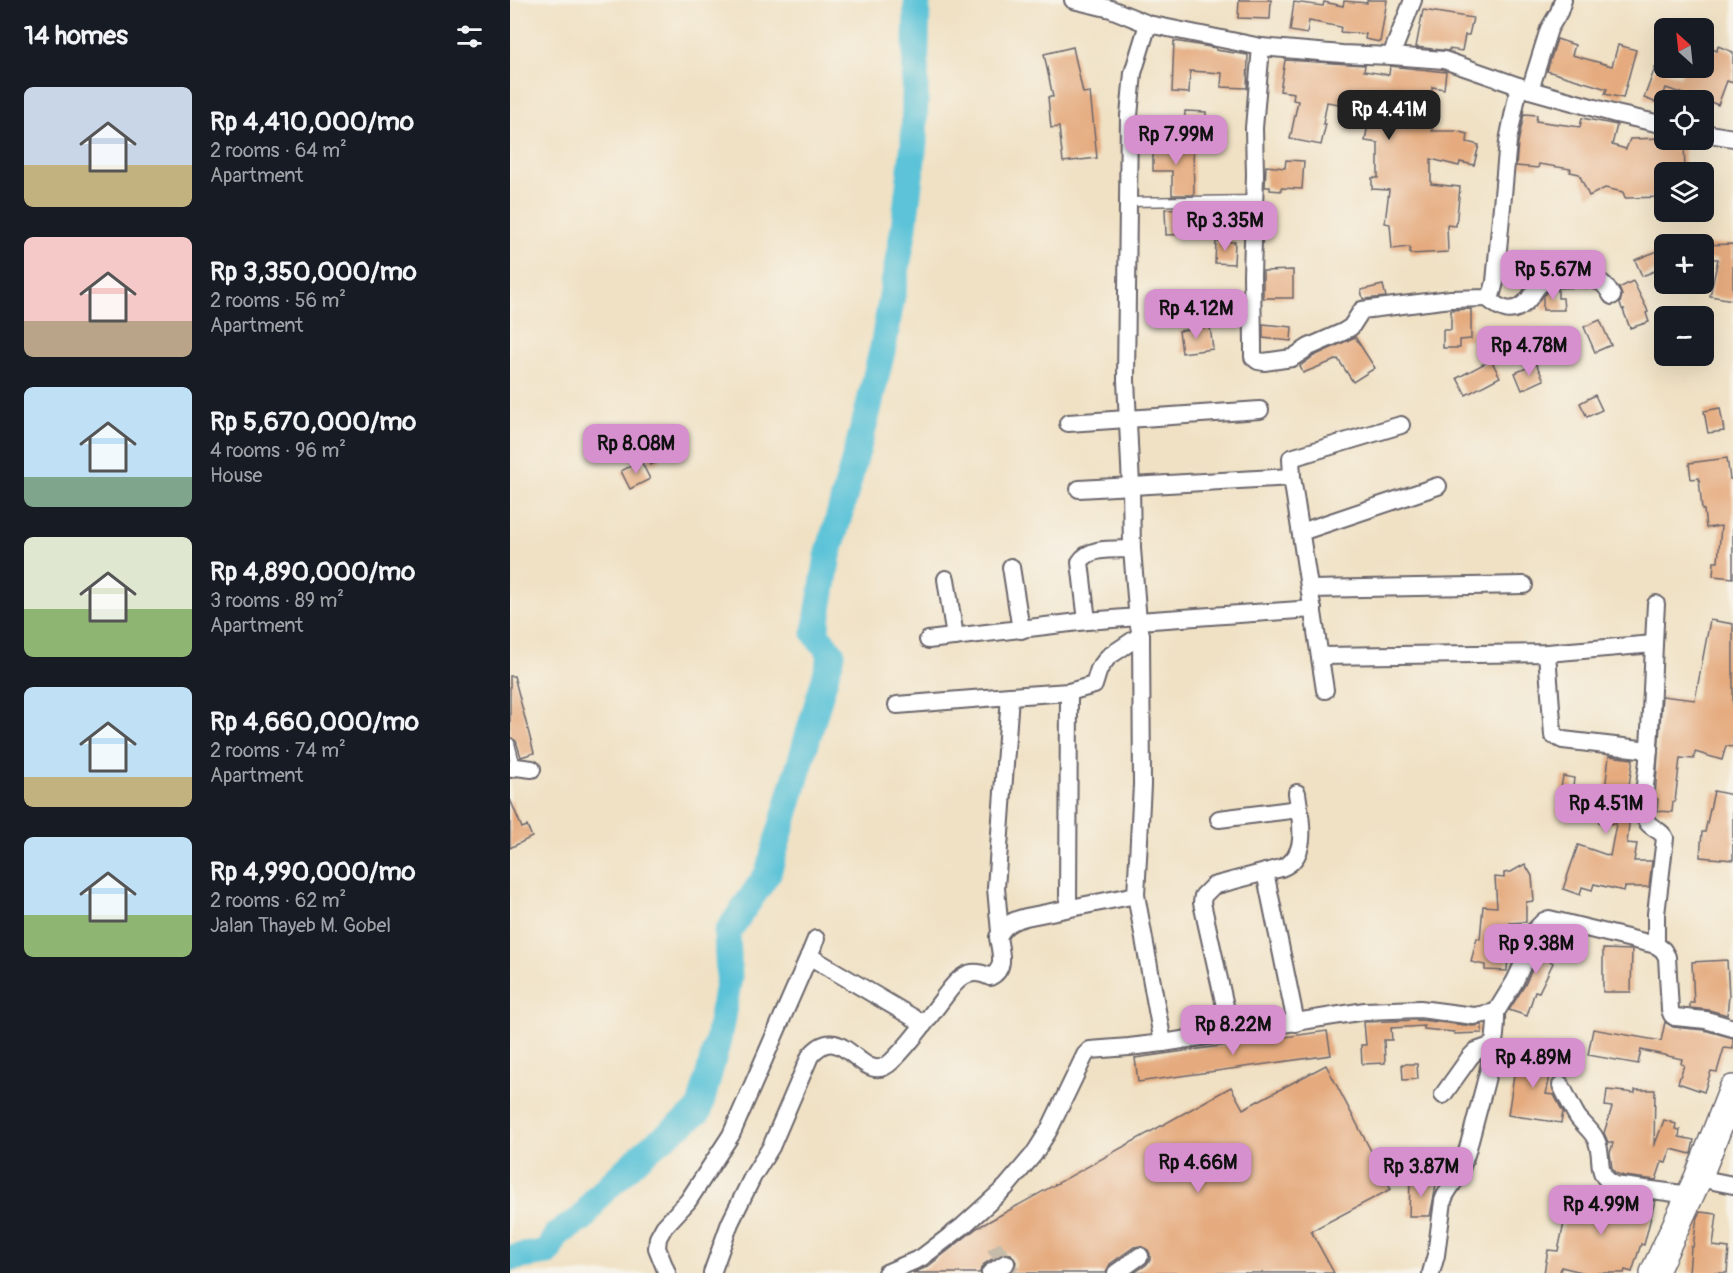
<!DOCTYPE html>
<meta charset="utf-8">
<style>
body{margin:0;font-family:Pangolin,sans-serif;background:#20242c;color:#f1f3f6;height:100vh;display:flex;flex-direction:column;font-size:22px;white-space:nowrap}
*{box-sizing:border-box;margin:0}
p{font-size:20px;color:#9ea1a6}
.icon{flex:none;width:33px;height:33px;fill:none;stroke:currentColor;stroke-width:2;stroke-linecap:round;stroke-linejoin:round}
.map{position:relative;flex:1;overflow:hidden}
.side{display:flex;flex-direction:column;background:#171b24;width:510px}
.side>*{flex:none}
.needle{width:39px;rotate:333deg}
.fabs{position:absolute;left:1144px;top:18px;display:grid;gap:12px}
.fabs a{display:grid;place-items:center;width:60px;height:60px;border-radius:9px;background:#171b24;box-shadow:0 6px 24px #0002;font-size:30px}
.price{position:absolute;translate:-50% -51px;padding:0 14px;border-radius:12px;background:#d690ce;color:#111;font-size:20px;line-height:39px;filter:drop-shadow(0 2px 3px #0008)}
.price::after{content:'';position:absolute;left:50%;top:36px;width:18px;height:14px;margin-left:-9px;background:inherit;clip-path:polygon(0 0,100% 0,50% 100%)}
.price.current{background:#222;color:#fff}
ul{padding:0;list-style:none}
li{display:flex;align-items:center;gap:18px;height:150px;padding:0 24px}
li span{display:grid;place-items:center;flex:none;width:168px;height:120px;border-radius:9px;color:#555}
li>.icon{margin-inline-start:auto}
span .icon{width:72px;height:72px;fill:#fffc;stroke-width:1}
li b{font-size:26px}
h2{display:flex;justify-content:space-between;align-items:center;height:72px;padding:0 24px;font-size:26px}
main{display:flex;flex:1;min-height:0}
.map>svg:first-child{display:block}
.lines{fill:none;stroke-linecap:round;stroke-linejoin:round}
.river{stroke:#5bc3d8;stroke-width:27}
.building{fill:#e5ab7f}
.minor-tunnel{stroke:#c7bba9;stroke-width:16;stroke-dasharray:16 8;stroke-linecap:butt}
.service-casing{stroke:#6a656b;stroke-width:11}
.minor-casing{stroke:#6a656b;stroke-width:20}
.primary-casing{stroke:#6a656b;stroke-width:30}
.service{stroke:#fff;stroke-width:8}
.minor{stroke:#fff;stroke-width:16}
.primary{stroke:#fff;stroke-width:27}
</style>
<main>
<section class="side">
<h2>14 homes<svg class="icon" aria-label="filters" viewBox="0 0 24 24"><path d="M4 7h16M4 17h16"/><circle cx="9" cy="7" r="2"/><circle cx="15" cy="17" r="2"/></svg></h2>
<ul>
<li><span style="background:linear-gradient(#c9d6e8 65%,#c2b280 0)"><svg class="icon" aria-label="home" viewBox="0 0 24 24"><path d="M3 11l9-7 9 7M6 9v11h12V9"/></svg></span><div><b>Rp 4,410,000/mo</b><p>2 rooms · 64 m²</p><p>Apartment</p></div></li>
<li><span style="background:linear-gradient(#f6c9c9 70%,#b9a48a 0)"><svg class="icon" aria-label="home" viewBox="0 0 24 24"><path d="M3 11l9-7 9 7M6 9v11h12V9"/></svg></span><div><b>Rp 3,350,000/mo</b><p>2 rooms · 56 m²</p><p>Apartment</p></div></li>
<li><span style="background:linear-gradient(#bfe0f5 75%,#7fa58c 0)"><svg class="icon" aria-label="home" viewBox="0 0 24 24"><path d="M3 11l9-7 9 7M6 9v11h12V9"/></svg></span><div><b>Rp 5,670,000/mo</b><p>4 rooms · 96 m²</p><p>House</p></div></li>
<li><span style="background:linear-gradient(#dfe7d0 60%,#8fb573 0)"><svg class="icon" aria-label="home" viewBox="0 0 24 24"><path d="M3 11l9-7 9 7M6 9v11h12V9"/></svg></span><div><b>Rp 4,890,000/mo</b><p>3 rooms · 89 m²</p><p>Apartment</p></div></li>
<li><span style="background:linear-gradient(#bfe0f5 75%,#c2b280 0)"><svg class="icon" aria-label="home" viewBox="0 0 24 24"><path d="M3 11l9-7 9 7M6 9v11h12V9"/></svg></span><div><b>Rp 4,660,000/mo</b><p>2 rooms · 74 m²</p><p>Apartment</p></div></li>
<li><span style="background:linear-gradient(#bfe0f5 65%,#8fb573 0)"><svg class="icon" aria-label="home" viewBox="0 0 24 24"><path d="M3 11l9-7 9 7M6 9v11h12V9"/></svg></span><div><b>Rp 4,990,000/mo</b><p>2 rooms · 62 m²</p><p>Jalan Thayeb M. Gobel</p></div></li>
</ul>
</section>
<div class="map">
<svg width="1223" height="1273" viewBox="0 0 1223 1273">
<rect width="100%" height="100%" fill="#f7f3e8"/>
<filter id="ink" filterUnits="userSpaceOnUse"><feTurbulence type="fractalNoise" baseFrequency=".0167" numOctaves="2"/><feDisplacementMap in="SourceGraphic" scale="12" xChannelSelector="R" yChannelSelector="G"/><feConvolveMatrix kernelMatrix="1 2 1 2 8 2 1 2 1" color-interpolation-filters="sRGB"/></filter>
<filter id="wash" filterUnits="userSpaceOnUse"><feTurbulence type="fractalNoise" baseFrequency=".008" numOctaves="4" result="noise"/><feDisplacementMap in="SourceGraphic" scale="24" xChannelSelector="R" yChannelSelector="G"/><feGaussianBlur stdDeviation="1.35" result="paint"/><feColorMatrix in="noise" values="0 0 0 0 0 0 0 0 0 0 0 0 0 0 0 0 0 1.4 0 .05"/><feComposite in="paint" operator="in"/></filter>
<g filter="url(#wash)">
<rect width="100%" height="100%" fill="#f0e1c4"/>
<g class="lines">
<!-- river -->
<polyline class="river" points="0,1258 38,1252 47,1234 73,1218 87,1197 137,1150 189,1111 208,1040 219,978 217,933 258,873 322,654 305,633 318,556 356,418 373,347 394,227 404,143 407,0"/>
</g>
<g id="blocks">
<!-- building -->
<g class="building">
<polygon points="729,0 761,0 760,19 728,18"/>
<polygon points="857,0 877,0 870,42 855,39 856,34 830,32 831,27 799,21 797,34 780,31 784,2 813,6 814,2 833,6 834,1 857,3"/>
<polygon points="913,10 963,18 959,35 955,35 952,51 939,49 939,51 906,47"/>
<polygon points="1047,39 1065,45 1062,55 1102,66 1108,45 1126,50 1113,98 1095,94 1097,89 1037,71"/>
<polygon points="664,41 706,48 706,50 738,55 737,88 711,87 712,73 680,71 679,93 662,92"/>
<polygon points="1194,46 1207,51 1208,46 1223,52 1223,83 1217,81 1208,105 1196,100 1190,100 1156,88 1150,104 1134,98 1145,68 1170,77 1174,68 1194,68"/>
<polygon points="563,47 573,93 580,92 587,158 553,162 549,127 541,128 538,97 543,97 534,54"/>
<polygon points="775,60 855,65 854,71 879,75 880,66 936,72 934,89 922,87 922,131 946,131 958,134 957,142 969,145 964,165 950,162 949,166 921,159 921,184 950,187 946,226 937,225 938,252 900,254 900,247 882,249 880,224 875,223 879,190 862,189 862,178 868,178 868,143 855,141 859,118 840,115 842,106 817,102 813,124 816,124 811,145 780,139 788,101 783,100 784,93 770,91"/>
<polygon points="675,111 696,112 696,120 710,121 709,138 674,139"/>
<polygon points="1014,114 1027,115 1026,121 1070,127 1072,118 1107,125 1102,145 1116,149 1120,139 1155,138 1155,140 1174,140 1175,172 1155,172 1155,197 1115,198 1113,192 1095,188 1079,196 1069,174 1060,172 1061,169 1029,164 1028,168 1006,166 1008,143"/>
<polygon points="683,144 684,195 662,195 662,171 643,171 643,145"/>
<polygon points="776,160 794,161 792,189 771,188 771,191 760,190 760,187 755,187 756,166 775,168"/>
<polygon points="706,207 707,233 656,235 655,209"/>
<polygon points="706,241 725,242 724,264 705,263"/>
<polygon points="1223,244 1223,300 1200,296 1208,259 1194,259 1194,245"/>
<polygon points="1155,248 1155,267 1132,276 1125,260"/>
<polygon points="783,270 783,298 753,298 753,271"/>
<polygon points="1123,281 1137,309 1138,312 1136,313 1139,322 1120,328 1113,310 1115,309 1112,309 1110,303 1112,295 1109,288"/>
<polygon points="873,285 876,297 853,299 851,290"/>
<polygon points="1048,289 1048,298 1053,298 1054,310 1033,310 1033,296 1038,291"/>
<polygon points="961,309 961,339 950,340 950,348 933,348 933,330 941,330 941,310"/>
<polygon points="1090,320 1101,345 1085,352 1074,327"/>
<polygon points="753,324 782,327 781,341 753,338"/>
<polygon points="700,327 703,349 672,353 669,331"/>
<polygon points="845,337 865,368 843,382 828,359 793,373 790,366 804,356"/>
<polygon points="981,360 990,377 956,395 947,378"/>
<polygon points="1026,364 1034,380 1012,390 1005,373"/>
<polygon points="1085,395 1092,410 1077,417 1070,403"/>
<polygon points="1210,408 1214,431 1198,433 1194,411"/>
<polygon points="143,440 152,460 140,465 131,446"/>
<polygon points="1217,458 1220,479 1223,479 1223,578 1203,576 1204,562 1208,562 1211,526 1196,528 1194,510 1192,510 1189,478 1181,479 1179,463"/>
<polygon points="131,461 140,479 120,489 111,471"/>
<polygon points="1200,620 1223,624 1223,747 1216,746 1212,760 1185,752 1184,759 1170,758 1165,802 1163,802 1162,812 1147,811 1148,799 1145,798 1152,696 1185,700"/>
<polygon points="0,676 4,676 24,753 11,757 6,741 0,737"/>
<polygon points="1099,756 1123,759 1116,805 1121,806 1117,843 1127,844 1124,861 1142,861 1139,887 1115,887 1114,891 1084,884 1082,890 1072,887 1070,895 1053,889 1068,845 1100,856 1106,824 1089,822 1090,818 1047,813 1053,776 1064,778 1062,794 1094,798"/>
<polygon points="1204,791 1223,795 1223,860 1190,857 1192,832 1195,832"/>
<polygon points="0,799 12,828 17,826 22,837 0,848"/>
<polygon points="1015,864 1022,876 1024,901 1016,902 1016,922 1000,923 997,971 975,970 975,965 961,962 967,938 970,939 973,906 987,907 985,877 994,878 994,873 1001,872"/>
<polygon points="1040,930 1050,933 1037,959 1043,963 1029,992 1025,991 1017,1016 999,1010 1015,985 1027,959 1034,936"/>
<polygon points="1093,949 1122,950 1121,992 1093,992"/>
<polygon points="1217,960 1219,996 1217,1015 1199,1010 1180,1008 1180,1003 1184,1003 1182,962"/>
<polygon points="910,1020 963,1026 972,1025 972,1033 944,1034 944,1032 914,1029 914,1026 881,1028 882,1040 874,1040 875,1063 852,1064 851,1045 856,1045 854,1022"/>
<polygon points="1155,1022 1163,1027 1194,1030 1223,1038 1223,1049 1214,1048 1207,1072 1201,1071 1194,1092 1168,1083 1174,1065 1171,1064 1172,1059 1131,1050 1128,1064 1078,1055 1083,1029 1151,1041"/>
<polygon points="817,1031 821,1055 628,1082 625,1058"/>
<polygon points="1006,1049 1026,1053 1025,1059 1043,1063 1036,1094 1044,1095 1053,1112 1051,1123 998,1115 1004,1075 1001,1074"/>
<polygon points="892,1064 907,1064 908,1079 893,1080"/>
<polygon points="816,1065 881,1189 801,1231 824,1273 624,1273 636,1265 640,1260 640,1254 638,1250 630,1246 624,1247 600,1264 596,1273 500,1273 505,1268 506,1262 501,1254 496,1253 490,1254 474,1264 471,1268 470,1273 403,1273 417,1267 467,1228 721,1087 733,1109"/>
<polygon points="1097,1090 1125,1093 1125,1090 1145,1090 1144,1147 1154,1120 1166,1124 1165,1129 1170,1130 1169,1137 1184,1140 1181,1154 1161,1149 1156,1163 1152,1162 1146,1180 1114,1176 1105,1173 1102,1168 1100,1153 1103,1143 1098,1142 1094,1133 1102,1107 1095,1106"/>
<polygon points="900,1180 926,1181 925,1191 920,1216 899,1216"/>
<polygon points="1064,1192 1112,1205 1113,1197 1145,1201 1134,1245 1131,1244 1122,1272 1115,1270 1114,1273 1076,1273 1051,1267 1050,1273 1034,1273 1038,1250 1048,1251 1054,1223"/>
<polygon points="1190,1212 1207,1214 1203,1246 1219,1248 1217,1273 1179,1273 1181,1247 1183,1247 1187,1217"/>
</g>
</g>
</g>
<g filter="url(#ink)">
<use href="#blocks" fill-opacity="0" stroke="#6a656b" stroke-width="1.5"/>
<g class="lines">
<!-- minor-tunnel -->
<polyline class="minor-tunnel" points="484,1246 503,1273"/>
<!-- service casing -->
<g class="service-casing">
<g id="service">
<polyline points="618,202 745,200"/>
<polyline points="0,743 6,767"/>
</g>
</g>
<!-- minor casing -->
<g class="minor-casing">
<g id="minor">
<polyline points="563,0 601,9 638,24 751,47 832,54 881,56 934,60 1020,90 1106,114 1155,125"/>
<polyline points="751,47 744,128 745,175 742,275 743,345 743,357 748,361 754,362 782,358 799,347 833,332 841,327 852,310 941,299 977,298 982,293 985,282 998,141 1009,86"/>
<polyline points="881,56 903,0"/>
<polyline points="1020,90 1039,29 1049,12 1053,0"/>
<polyline points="1194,133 1223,138"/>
<path d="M977,298C991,310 1003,316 1018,300C1023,294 1026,286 1033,282C1043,277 1079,277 1090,282C1095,284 1099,291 1102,296"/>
<polyline points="558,423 750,410"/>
<polyline points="569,489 782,477"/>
<polyline points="791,532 928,486"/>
<polyline points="501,567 511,630"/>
<polyline points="436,579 445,637"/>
<polyline points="800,589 1014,585"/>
<path d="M577,621L570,562C580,546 605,550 622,549"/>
<polyline points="628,621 803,609"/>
<polyline points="418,640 577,621 628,617"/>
<polyline points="1037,653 1043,735 1053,740 1139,750"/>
<polyline points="810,656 1037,653 1144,644"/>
<polyline points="815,690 782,477 781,458 891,425"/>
<polyline points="559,692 584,685 589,669 598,657 631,635"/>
<polyline points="500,696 559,692 558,908"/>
<polyline points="387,705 500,696 486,888 490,932"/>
<polyline points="0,769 6,767 22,769"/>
<polyline points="709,819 789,809"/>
<polyline points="755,872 786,1023"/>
<polyline points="626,895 653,1043"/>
<polyline points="1146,945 1153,950 1157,957 1160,1010 1162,1015 1165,1017 1196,1020 1223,1028"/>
<polyline points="299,956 306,939"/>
<path d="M721,1033L692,903L693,896L703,886L771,868C801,857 790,817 787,793"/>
<path d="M1051,1085C1056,1095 1061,1106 1067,1116C1073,1125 1084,1132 1087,1142C1094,1160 1084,1173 1104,1185L1180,1195"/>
<polyline points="933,1095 960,1057 966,1051 983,1045"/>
<polyline points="1188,1178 1223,1185"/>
<polyline points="157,1273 147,1248 148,1238 154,1227 178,1201 221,1135 299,956 414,1024"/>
<path d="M202,1273L220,1223L243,1176L261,1147L300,1056C334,1015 352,1091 382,1061C401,1043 416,1021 432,1000C438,992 445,981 454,976C462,971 472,973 480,977C497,969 490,951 488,937C494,924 504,920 516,917L626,895L632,785L631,635L628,621L622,549L621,486L616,380L619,116L623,73L638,24"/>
<path d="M376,1273L411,1258L453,1226L496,1187L524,1154L539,1130L575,1055L580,1050L619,1047L653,1043L855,1011L910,1009L964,1016L986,1012L1005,981L1017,955L1025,930L1034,921L1039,919L1146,945V914L1155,838C1151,829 1140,829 1136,820C1130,804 1137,777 1138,760C1142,708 1143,656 1146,604"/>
<polyline points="480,1273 496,1263"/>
<polyline points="606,1273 630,1256"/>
<path d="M921,1273L926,1255L933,1201C936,1190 946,1182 951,1169C959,1149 963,1128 969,1107C977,1077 987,1043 986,1012"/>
</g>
</g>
<!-- primary casing -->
<g class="primary-casing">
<polyline id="primary" points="1144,1273 1188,1178 1223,1089"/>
</g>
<!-- service -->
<use href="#service" class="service"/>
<!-- minor -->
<use href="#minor" class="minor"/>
<!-- primary -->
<use href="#primary" class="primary"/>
</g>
</g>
</svg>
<div class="fabs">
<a><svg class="needle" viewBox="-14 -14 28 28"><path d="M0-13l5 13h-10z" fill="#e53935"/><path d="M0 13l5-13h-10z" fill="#9ea1a6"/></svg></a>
<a><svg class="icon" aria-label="locate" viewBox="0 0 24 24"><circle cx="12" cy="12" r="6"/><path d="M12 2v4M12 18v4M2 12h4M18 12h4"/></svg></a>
<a><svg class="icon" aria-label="layers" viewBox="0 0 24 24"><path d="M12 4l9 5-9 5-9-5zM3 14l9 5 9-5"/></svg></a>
<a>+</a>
<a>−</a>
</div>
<b class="price current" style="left:879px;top:141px">Rp 4.41M</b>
<b class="price" style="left:666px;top:166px">Rp 7.99M</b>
<b class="price" style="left:715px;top:252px">Rp 3.35M</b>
<b class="price" style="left:1043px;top:301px">Rp 5.67M</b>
<b class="price" style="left:686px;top:340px">Rp 4.12M</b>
<b class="price" style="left:1019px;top:377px">Rp 4.78M</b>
<b class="price" style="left:126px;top:475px">Rp 8.08M</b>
<b class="price" style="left:1096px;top:835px">Rp 4.51M</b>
<b class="price" style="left:1026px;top:975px">Rp 9.38M</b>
<b class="price" style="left:723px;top:1056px">Rp 8.22M</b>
<b class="price" style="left:1023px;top:1089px">Rp 4.89M</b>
<b class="price" style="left:688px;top:1194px">Rp 4.66M</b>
<b class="price" style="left:911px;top:1198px">Rp 3.87M</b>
<b class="price" style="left:1091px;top:1236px">Rp 4.99M</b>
</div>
</main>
